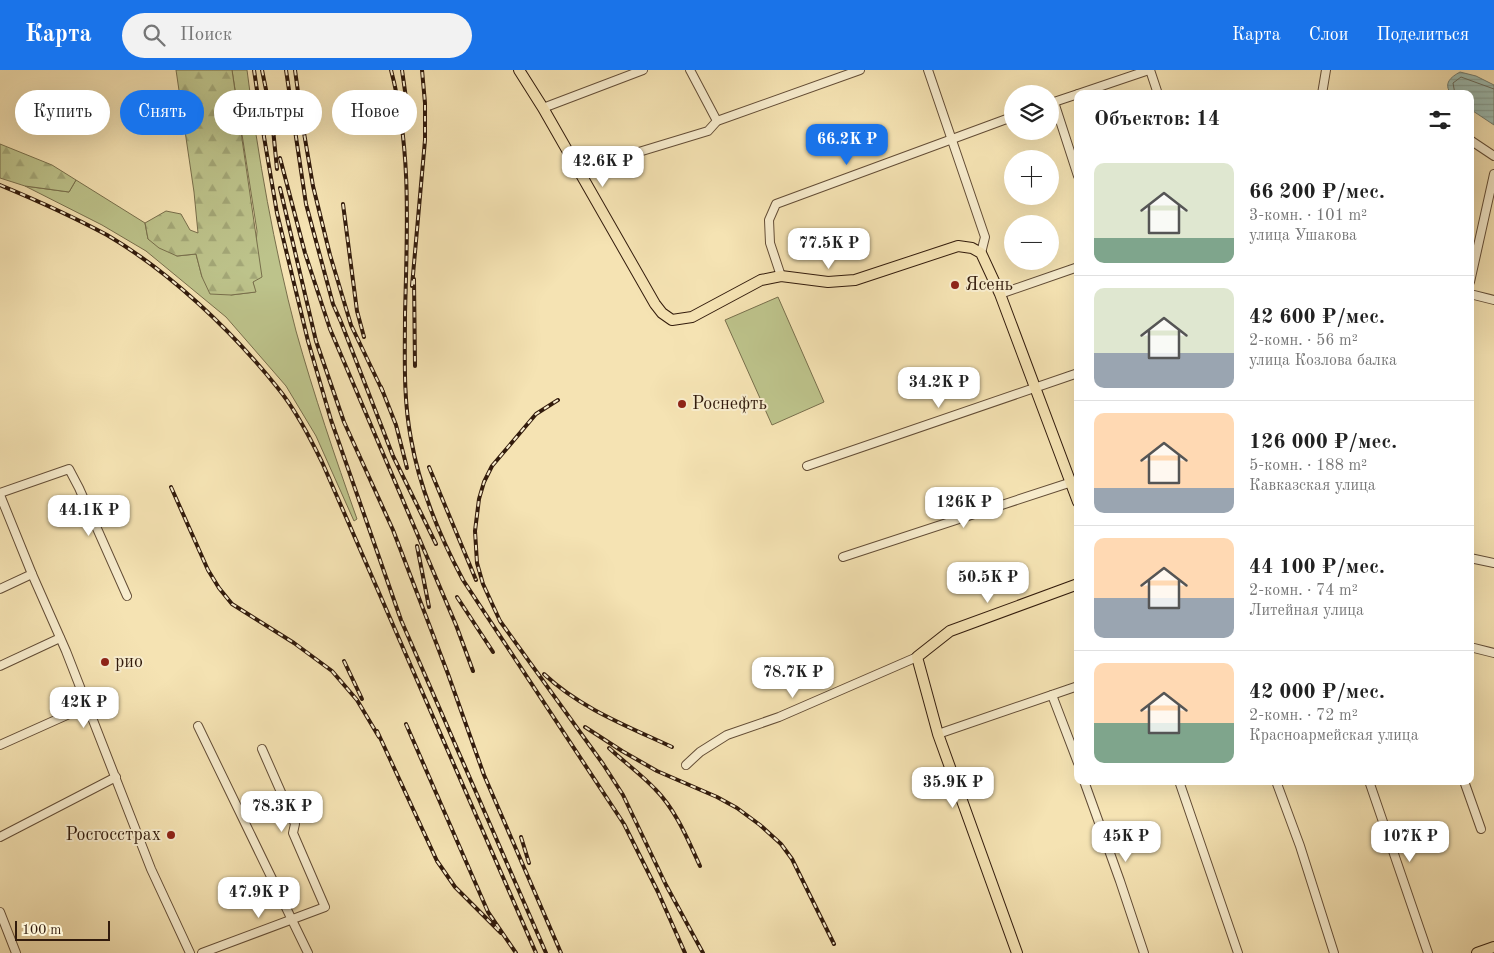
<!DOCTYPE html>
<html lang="ru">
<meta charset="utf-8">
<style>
body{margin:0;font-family:"Old Standard TT",serif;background:#f2f2f2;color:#222;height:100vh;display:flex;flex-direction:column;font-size:19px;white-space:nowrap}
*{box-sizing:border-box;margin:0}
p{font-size:16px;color:#767676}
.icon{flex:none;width:28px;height:28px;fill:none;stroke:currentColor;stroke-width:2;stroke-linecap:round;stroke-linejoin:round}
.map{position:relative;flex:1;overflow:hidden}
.panel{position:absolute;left:1074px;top:20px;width:400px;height:695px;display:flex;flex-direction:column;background:#fff;border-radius:10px;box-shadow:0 5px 20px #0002}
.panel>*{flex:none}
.guide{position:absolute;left:15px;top:20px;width:475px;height:45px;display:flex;gap:10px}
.fabs{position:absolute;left:1004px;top:15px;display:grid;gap:10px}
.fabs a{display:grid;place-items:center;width:55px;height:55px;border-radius:50%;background:#fff;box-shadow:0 5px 20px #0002;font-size:25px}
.scale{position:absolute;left:15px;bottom:12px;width:95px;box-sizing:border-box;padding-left:5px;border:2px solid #321b0c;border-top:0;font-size:14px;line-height:18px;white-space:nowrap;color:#321b0c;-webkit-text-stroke:4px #f8edce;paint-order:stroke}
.price{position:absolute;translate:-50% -42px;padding:0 11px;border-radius:10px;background:#fff;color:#222;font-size:16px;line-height:32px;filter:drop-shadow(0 1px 2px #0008)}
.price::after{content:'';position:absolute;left:50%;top:30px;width:15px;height:11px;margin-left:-8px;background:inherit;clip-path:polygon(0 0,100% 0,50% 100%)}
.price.on{background:#1a73e8;color:#fff}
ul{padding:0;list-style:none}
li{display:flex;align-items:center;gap:15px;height:125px;padding:0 20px}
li+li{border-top:1px solid #e0e0e0}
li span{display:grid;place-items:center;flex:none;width:140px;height:100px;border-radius:10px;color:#555}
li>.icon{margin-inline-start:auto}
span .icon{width:60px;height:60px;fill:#fffc;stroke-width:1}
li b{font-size:21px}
h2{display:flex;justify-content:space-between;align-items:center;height:60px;padding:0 20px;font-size:21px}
.chip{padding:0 18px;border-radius:22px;background:#fff;box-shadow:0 5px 20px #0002;font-size:18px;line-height:45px}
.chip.on{background:#1a73e8;color:#fff}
header{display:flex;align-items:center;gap:30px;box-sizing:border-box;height:70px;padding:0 25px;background:#1a73e8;color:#fff}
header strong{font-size:24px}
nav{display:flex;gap:28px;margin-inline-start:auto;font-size:18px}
.search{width:350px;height:45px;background:#f2f2f2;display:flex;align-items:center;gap:12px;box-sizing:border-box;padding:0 18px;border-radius:28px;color:#767676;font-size:19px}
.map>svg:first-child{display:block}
.grass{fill:#bdc38b;stroke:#786f4c}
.forest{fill:url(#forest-firs);stroke:#786f4c}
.water{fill:url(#water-rules);stroke:#727c70}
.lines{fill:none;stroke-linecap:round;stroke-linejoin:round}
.shore{stroke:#686c5f;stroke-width:1}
.minor-casing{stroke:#634d36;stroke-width:10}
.major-casing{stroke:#321b0c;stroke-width:12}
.minor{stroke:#f8edce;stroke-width:8}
.major{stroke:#f5e3b3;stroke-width:10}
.rail-casing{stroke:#321b0c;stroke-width:4}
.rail{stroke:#f8edce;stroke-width:2;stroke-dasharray:5.5;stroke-linecap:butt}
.poi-dot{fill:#8f2418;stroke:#f8edce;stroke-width:2}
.labels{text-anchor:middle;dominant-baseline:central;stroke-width:4;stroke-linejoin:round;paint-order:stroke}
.poi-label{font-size:18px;fill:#321b0c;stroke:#f8edce;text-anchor:start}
</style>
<header>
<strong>Карта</strong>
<div class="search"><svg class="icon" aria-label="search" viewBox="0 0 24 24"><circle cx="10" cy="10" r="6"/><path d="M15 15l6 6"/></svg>Поиск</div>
<nav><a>Карта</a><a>Слои</a><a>Поделиться</a></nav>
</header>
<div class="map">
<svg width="1494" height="883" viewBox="0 0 1494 883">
<defs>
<pattern id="forest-firs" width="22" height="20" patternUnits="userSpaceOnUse" patternTransform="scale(1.25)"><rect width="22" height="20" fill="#bdc38b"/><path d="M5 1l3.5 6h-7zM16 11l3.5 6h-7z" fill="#a3a777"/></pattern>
<pattern id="water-rules" width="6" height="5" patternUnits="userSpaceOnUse" patternTransform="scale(1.25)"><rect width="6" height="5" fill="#9dbdb2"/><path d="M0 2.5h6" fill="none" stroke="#88a298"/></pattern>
</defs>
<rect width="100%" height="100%" fill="#f5e3b3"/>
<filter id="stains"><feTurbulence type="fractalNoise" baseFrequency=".004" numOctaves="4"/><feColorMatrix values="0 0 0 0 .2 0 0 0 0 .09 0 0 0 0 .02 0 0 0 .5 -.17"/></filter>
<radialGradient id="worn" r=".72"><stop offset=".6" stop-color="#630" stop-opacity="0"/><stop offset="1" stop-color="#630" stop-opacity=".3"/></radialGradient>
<!-- grass -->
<g class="grass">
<path d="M232,0H247C258,87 274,177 296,261C314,325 335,387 357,449L354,451L316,366L286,316L226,247L146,181L102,155L25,116L69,122L76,110L145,153L148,169L177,186L196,184L202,207L231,225L255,222L253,212L257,161Z"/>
<polygon points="778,227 824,332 772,355 725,250"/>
</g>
<!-- forest -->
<g class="forest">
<polygon points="176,0 232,0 262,207 253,212 256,222 231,225 210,224 202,207 196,184 177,186 159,178 148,169 145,153 166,141 181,144 190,160 198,163 194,122"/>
<polygon points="0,74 52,95 76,110 69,122 25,116 0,108"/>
</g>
<!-- water -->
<path class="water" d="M1460,2L1476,6L1494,15V55L1470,39V24H1451C1443,13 1451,7 1460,2Z"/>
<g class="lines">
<!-- shore -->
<polyline class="shore" points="1455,24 1453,13 1461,7 1494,19"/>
<!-- minor casing -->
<g class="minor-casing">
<g id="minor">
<polyline points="690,0 717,51"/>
<polyline points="928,0 985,167 981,183"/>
<polyline points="1150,0 1158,24"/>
<polyline points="1078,24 1149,0"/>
<polyline points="1322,24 1326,0"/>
<polyline points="1054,32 1078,106"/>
<polyline points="1051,33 1078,24"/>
<polyline points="543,38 643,0"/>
<polyline points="1470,70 1494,86"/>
<polyline points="619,88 708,61 717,51 860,0"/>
<polyline points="781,206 770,173 769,150 776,134 1012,47"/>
<polyline points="1470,212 1494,104"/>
<polyline points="1000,224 1078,197"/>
<polyline points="1470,224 1494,230"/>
<polyline points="807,396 1078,303"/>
<polyline points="0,423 69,399 79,418 127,526"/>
<polyline points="0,425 32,504 66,581 151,799 190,883"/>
<polyline points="843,487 1078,410"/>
<polyline points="1470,488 1494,493"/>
<polyline points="0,519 32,504"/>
<polyline points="1470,577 1494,583"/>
<polyline points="0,596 60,568"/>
<polyline points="1052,625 1078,693"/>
<polyline points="198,656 308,883"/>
<polyline points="938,664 1078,616"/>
<polyline points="0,675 87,636"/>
<polyline points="686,695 700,682 727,665 779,647 917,587"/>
<polyline points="1084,711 1120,811 1144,883"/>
<polyline points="1179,711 1238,883"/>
<polyline points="1276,711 1300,776 1334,883"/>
<polyline points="1369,711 1428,883"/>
<polyline points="1464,711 1481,759"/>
<polyline points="0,767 116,707"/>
<polyline points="0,842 16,883"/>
<polyline points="202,883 325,837 293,763 295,754 262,679"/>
</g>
</g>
<!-- major casing -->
<g class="major-casing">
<g id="major">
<polyline points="519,0 543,38 655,234 662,243 672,250 692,247 761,210 781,206 828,212 855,210 958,176 972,178 981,183 1000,224 1078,432"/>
<polyline points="1017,883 938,664 917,587 950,561 1078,514"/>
<polyline points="1477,883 1494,877"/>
</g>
</g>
<!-- minor -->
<use href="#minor" class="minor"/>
<!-- major -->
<use href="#major" class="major"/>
<!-- rail casing -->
<g class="rail-casing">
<g id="rail">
<polyline points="254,0 263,61 277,143 308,271 331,350 401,550 546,883"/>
<polyline points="262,0 273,54"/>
<polyline points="286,0 306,134 333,234 341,252 393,386 436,474"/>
<polyline points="295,0 302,51 313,116 330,185 351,255 383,322"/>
<path d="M391,0C412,79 407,163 405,244C405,285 403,328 411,369C420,420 439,465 463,510L624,754L658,822L685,883"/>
<polyline points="402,0 409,49"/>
<polyline points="272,49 277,99"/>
<polyline points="280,88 305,183 330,259 456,555 473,601"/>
<path d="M0,115C36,130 72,146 107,165C170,202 231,260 277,317C295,339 309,366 322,392L536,883"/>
<polyline points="280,118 316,271 344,352 393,460 448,604 484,705 561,883"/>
<polyline points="343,134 357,241 364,267"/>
<polyline points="414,209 415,296"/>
<polyline points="412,216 425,70 425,33 422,0"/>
<polyline points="381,317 396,355 407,398"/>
<polyline points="558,330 536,344 492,396 484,412 479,429 475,461 477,493 483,514 500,551 603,694 623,725 666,815 703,883"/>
<polyline points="429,397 476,510"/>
<polyline points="171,417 208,500 219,518 232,534 294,573 332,601 357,630 379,667"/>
<polyline points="417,476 429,537"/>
<polyline points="457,527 493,582"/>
<polyline points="344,591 362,629"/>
<path d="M544,604C580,638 627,656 672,677"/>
<polyline points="406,654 488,842 516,883"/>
<polyline points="585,657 622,681 657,701 717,727 737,738 760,755 781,774 792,789 834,874"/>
<polyline points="377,661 437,791 455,817 501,863"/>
<path d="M609,678C624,692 641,704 655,719C676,740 688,770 700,796"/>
<polyline points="521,767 529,793"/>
</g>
</g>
<!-- rail -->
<use href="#rail" class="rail"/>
</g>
<!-- markers -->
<g class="poi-dot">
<circle cx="955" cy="215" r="5"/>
<circle cx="682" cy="334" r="5"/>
<circle cx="105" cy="592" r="5"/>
<circle cx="171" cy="765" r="5"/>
</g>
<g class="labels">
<!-- poi labels -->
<g class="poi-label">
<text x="965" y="215">Ясень</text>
<text x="692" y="334">Роснефть</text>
<text x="115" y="592">рио</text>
<text x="161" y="765" text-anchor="end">Росгосстрах</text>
</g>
</g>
<rect width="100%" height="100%" filter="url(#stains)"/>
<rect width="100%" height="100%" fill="url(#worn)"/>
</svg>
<div class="fabs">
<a><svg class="icon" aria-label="layers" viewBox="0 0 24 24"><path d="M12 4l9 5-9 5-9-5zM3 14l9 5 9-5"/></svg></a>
<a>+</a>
<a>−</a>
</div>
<div class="scale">100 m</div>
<b class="price on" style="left:847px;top:96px">66.2K ₽</b>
<b class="price" style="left:603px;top:118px">42.6K ₽</b>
<b class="price" style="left:829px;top:200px">77.5K ₽</b>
<b class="price" style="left:939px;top:339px">34.2K ₽</b>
<b class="price" style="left:964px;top:459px">126K ₽</b>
<b class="price" style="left:89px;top:467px">44.1K ₽</b>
<b class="price" style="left:988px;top:534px">50.5K ₽</b>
<b class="price" style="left:793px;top:629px">78.7K ₽</b>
<b class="price" style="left:84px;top:659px">42K ₽</b>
<b class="price" style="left:953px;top:739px">35.9K ₽</b>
<b class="price" style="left:282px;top:763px">78.3K ₽</b>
<b class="price" style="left:1126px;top:793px">45K ₽</b>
<b class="price" style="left:1410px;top:793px">107K ₽</b>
<b class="price" style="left:259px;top:849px">47.9K ₽</b>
<div class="guide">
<a class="chip">Купить</a>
<a class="chip on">Снять</a>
<a class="chip">Фильтры</a>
<a class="chip">Новое</a>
</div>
<section class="panel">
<h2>Объектов: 14<svg class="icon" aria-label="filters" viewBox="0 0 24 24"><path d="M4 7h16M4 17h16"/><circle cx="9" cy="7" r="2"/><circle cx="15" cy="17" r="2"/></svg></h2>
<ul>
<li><span style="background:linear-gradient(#dfe7d0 75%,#7fa58c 0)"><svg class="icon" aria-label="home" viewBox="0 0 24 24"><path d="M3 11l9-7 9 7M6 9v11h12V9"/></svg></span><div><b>66 200 ₽/мес.</b><p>3-комн. · 101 m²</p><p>улица Ушакова</p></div></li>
<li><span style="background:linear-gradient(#dfe7d0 65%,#9aa5b1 0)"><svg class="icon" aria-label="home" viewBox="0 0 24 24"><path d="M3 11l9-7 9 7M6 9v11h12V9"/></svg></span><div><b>42 600 ₽/мес.</b><p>2-комн. · 56 m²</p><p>улица Козлова балка</p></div></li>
<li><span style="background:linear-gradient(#ffd9b3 75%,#9aa5b1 0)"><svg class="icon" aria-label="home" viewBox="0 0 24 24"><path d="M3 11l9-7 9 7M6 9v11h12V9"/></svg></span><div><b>126 000 ₽/мес.</b><p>5-комн. · 188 m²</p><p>Кавказская улица</p></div></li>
<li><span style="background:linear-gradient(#ffd9b3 60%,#9aa5b1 0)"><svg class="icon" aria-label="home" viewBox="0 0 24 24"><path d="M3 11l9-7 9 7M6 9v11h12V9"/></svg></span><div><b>44 100 ₽/мес.</b><p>2-комн. · 74 m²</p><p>Литейная улица</p></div></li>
<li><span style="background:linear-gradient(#ffd9b3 60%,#7fa58c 0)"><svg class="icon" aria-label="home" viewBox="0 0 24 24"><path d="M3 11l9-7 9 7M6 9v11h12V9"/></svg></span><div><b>42 000 ₽/мес.</b><p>2-комн. · 72 m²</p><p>Красноармейская улица</p></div></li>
</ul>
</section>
</div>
